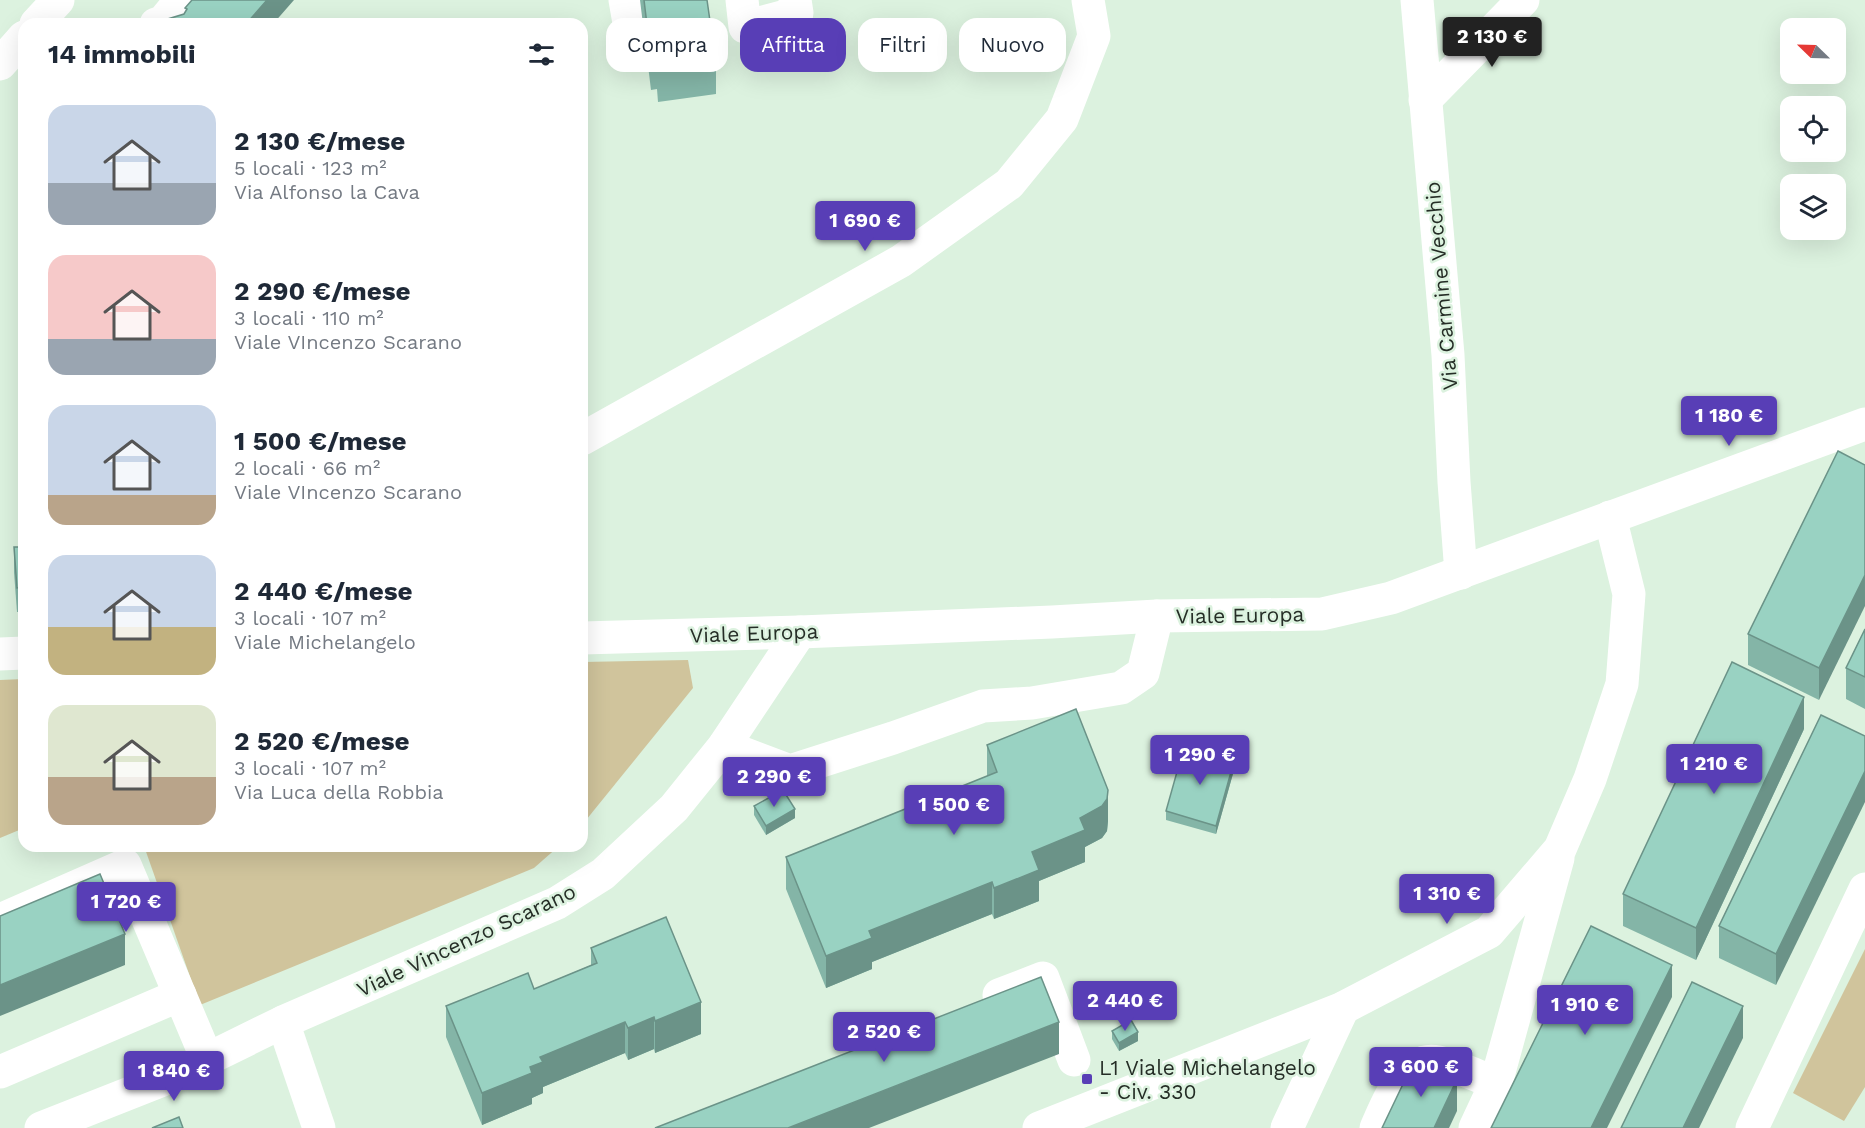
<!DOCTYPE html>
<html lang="it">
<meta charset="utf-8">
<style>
body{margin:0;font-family:"Work Sans",sans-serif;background:#f6f6f7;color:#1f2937;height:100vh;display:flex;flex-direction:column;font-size:22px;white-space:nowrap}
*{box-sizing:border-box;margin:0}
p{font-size:20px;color:#747a83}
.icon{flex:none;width:33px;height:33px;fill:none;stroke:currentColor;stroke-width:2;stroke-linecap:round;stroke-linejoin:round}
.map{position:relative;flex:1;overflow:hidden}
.drawer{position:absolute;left:18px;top:18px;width:570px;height:834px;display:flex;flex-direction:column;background:#fff;border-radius:18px;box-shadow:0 6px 24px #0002}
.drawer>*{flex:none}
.top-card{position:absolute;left:606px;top:18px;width:570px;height:54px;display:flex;gap:12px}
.needle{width:39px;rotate:293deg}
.fabs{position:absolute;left:1780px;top:18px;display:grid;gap:12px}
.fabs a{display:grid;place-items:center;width:66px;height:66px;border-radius:12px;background:#fff;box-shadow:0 6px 24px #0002;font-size:30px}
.price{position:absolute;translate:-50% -51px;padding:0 14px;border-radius:6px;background:#583eb6;color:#fff;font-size:20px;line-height:39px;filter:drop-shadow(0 2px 3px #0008)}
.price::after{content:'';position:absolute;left:50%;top:36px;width:18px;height:14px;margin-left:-9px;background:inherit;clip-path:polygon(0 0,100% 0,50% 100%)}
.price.on{background:#222;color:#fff}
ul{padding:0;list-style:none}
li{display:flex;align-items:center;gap:18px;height:150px;padding:0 30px}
li span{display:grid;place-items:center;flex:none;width:168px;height:120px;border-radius:18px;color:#555}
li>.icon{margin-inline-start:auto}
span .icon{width:72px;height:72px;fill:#fffc;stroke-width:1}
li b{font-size:26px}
h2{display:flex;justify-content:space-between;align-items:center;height:72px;padding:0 30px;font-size:26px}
.tag{padding:0 21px;border-radius:18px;background:#fff;box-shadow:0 6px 24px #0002;font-size:21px;line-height:54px}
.tag.on{background:#583eb6;color:#fff}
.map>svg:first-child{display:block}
.green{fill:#d0c49c}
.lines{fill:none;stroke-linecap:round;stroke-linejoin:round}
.minor{stroke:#fff;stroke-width:33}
.wall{fill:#84b5a7}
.shaded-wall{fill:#6b9388}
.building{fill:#99d2c2;stroke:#6b9388;stroke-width:1.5}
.poi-dot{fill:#583eb6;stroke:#dcf2df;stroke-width:2}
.labels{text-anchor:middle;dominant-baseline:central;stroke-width:5;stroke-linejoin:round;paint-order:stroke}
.street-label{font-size:21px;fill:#252d26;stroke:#dcf2df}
.poi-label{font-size:21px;fill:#252d26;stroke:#dcf2df;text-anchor:start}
</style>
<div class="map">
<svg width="1865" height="1128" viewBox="0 0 1865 1128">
<rect width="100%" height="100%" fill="#dcf2df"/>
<!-- green -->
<g class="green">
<polygon points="688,660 693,688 582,825 582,662"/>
<polygon points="24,679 24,828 0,838 0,680"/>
<polygon points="144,846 559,846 534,868 200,1005"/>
<polygon points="1865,949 1865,1087 1844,1121 1793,1093"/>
</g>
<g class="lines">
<!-- minor -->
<g class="minor">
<polyline points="625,0 629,23"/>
<polyline points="742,0 745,27 797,13 795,0"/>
<polyline points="1417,0 1448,355 1454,482 1461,573"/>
<polyline points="36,24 58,0"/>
<polyline points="156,24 161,24 181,0"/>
<polyline points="0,64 24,37"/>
<polyline points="1425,100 1523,0"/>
<polyline points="582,439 901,261 1009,184 1062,119 1094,36 1088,0"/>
<polyline points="582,638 800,632 1052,622 1157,616 1322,614 1391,598 1865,424"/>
<polyline points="0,654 24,653"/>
<polyline points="724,746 790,771 893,738 983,706 1032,703 1121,688 1143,673 1157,616"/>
<polyline points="0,920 125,865 207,1059"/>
<polyline points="999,995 1043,978 1074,1060"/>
<polyline points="283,1022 319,1128"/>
<polyline points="0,1072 180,995"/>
<polyline points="41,1128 173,1076 283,1022 557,903 603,874 674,808 724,746 800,632"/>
<polyline points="1039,1128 1343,1008 1489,932 1560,849 1590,779 1622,684 1629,594 1610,517"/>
<polyline points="1287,1128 1343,1008"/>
<path d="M1376,1128C1387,1104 1404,1055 1438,1062C1457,1066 1477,1076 1496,1083"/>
<polyline points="1475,1128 1496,1083 1558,858"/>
<polyline points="1752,1128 1865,889"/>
</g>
</g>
<!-- wall -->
<g class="wall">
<polygon points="640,0 707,0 716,63 716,94 658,102 657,89 651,90"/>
<polygon points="1838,451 1819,700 1748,665 1748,634"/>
<polygon points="14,547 24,547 24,612 17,612 14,572"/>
<polygon points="1865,629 1865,709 1846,699 1846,668"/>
<polygon points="1821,715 1776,985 1719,958 1719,926"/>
<polygon points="1804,729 1696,960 1623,926 1623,894"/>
<polygon points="987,745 1108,821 1107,831 1102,838 1085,847 1085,862 1039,881 1039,901 994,919 992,914 872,962 872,969 826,988 786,889 786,857 987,776"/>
<polygon points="1234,770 1216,834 1166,820 1166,811"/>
<polygon points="754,806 795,818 766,835 754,815"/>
<polygon points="591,948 701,1034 655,1053 654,1049 628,1060 625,1053 543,1087 543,1093 532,1098 532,1104 482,1125 446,1037 446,1006 534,989 591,965"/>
<polygon points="1112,1031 1138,1041 1119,1051 1112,1039"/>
</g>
<!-- shaded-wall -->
<g class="shaded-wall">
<polygon points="267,0 294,0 273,24 246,24"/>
<polygon points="1865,575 1865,606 1819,700 1819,668"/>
<polygon points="1804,697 1804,729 1696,960 1696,928"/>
<polygon points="1234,761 1234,770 1216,834 1216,826"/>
<polygon points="1865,771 1865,802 1776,985 1776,954"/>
<polygon points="1108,790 1108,821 1107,831 1102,838 1085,847 1085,862 1039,881 1039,901 994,919 994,888 1032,852 1080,818"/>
<polygon points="795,809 795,818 766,835 766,826"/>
<polygon points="992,882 992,914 872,962 872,969 826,988 826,956 869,931"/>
<polygon points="125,934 125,965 0,1016 0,985"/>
<polygon points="1672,965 1672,997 1607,1128 1591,1128"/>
<polygon points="701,1002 701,1034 655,1053 655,1021"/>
<polygon points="1743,1006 1743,1038 1699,1128 1683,1128"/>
<polygon points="654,1017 654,1049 628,1060 628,1028"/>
<polygon points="625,1022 625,1053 543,1087 543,1093 532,1098 532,1104 482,1125 482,1093 530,1067 540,1057"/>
<polygon points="1059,1022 1059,1054 869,1128 788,1128"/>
<polygon points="1138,1032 1138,1041 1119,1051 1119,1043"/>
<polygon points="1457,1079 1457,1111 1449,1128 1434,1128"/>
</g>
<!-- building -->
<g class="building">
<polygon points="192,0 267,0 246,24 151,24 184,14 187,9 185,8"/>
<polygon points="644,0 707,0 716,63 658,70 657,58 651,58"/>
<polygon points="1838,451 1865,465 1865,575 1819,668 1748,634"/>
<polygon points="14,547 24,547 24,587 17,588"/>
<polygon points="1865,629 1865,677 1846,668"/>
<polygon points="1732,662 1804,697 1696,928 1623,894"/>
<polygon points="1076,709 1108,790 1107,799 1102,806 1080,818 1085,830 1032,852 1039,870 994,888 992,882 869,931 872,938 826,956 786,857 997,772 987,745"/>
<polygon points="1821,715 1865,736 1865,771 1776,954 1719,926"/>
<polygon points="1184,747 1234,761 1216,826 1166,811"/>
<polygon points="783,790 795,809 766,826 754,806"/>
<polygon points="100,874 125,934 0,985 0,916"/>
<polygon points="666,917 701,1002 655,1021 654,1017 628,1028 625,1022 540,1057 543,1062 530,1067 532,1073 482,1093 446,1006 528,973 534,989 597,963 591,948"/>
<polygon points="1591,926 1672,965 1591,1128 1491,1128"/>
<polygon points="1041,977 1059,1022 788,1128 655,1128"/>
<polygon points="1692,982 1743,1006 1683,1128 1621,1128"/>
<polygon points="1131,1020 1138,1032 1119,1043 1112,1031"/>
<polygon points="1415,1059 1457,1079 1434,1128 1382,1128"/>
<polygon points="179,1117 183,1128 152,1128"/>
</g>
<!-- markers -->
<rect class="poi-dot" x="1081" y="1073" width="12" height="12" rx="3"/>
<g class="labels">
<!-- street labels -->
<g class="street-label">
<text transform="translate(1441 286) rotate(-95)">Via Carmine Vecchio</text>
<text transform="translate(1240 615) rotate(-1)">Viale Europa</text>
<text transform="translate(754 633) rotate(-2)">Viale Europa</text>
<text transform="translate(466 940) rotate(-25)">Viale Vincenzo Scarano</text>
</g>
<!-- poi labels -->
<g class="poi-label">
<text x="1099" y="1067">L1 Viale Michelangelo<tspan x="1099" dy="24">- Civ. 330</tspan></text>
</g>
</g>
</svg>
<div class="fabs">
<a><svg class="needle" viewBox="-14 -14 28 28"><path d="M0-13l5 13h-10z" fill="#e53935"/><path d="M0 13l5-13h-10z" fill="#747a83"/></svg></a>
<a><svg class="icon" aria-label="locate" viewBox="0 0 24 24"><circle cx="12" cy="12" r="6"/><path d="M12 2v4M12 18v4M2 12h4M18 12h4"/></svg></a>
<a><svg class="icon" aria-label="layers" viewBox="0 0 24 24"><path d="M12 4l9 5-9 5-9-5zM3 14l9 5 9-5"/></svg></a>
</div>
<b class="price on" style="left:1492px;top:68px">2 130 €</b>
<b class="price" style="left:865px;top:252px">1 690 €</b>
<b class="price" style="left:1729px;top:447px">1 180 €</b>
<b class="price" style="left:1200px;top:786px">1 290 €</b>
<b class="price" style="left:1714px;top:795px">1 210 €</b>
<b class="price" style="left:774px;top:808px">2 290 €</b>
<b class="price" style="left:954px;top:836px">1 500 €</b>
<b class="price" style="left:1447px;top:925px">1 310 €</b>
<b class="price" style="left:126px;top:933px">1 720 €</b>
<b class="price" style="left:1125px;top:1032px">2 440 €</b>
<b class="price" style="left:1585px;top:1036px">1 910 €</b>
<b class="price" style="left:884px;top:1063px">2 520 €</b>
<b class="price" style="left:1421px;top:1098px">3 600 €</b>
<b class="price" style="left:174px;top:1102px">1 840 €</b>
<div class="top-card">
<a class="tag">Compra</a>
<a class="tag on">Affitta</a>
<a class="tag">Filtri</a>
<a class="tag">Nuovo</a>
</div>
<section class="drawer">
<h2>14 immobili<svg class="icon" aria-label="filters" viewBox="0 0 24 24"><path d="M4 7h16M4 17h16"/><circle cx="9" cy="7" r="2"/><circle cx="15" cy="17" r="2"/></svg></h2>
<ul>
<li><span style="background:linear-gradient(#c9d6e8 65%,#9aa5b1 0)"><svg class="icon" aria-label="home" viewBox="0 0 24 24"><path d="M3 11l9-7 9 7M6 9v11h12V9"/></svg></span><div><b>2 130 €/mese</b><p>5 locali · 123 m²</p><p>Via Alfonso la Cava</p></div></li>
<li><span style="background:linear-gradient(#f6c9c9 70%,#9aa5b1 0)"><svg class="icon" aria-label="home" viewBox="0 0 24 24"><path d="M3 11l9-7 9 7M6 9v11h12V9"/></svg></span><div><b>2 290 €/mese</b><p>3 locali · 110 m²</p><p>Viale VIncenzo Scarano</p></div></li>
<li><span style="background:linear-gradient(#c9d6e8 75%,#b9a48a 0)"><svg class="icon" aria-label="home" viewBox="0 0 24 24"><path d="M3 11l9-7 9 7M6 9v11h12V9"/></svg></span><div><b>1 500 €/mese</b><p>2 locali · 66 m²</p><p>Viale VIncenzo Scarano</p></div></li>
<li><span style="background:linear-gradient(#c9d6e8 60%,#c2b280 0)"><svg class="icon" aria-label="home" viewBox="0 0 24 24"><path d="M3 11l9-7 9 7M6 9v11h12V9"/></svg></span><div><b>2 440 €/mese</b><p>3 locali · 107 m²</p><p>Viale Michelangelo</p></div></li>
<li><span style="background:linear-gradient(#dfe7d0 60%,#b9a48a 0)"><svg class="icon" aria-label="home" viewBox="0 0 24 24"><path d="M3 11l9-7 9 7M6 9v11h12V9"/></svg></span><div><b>2 520 €/mese</b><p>3 locali · 107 m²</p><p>Via Luca della Robbia</p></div></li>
</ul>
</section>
</div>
